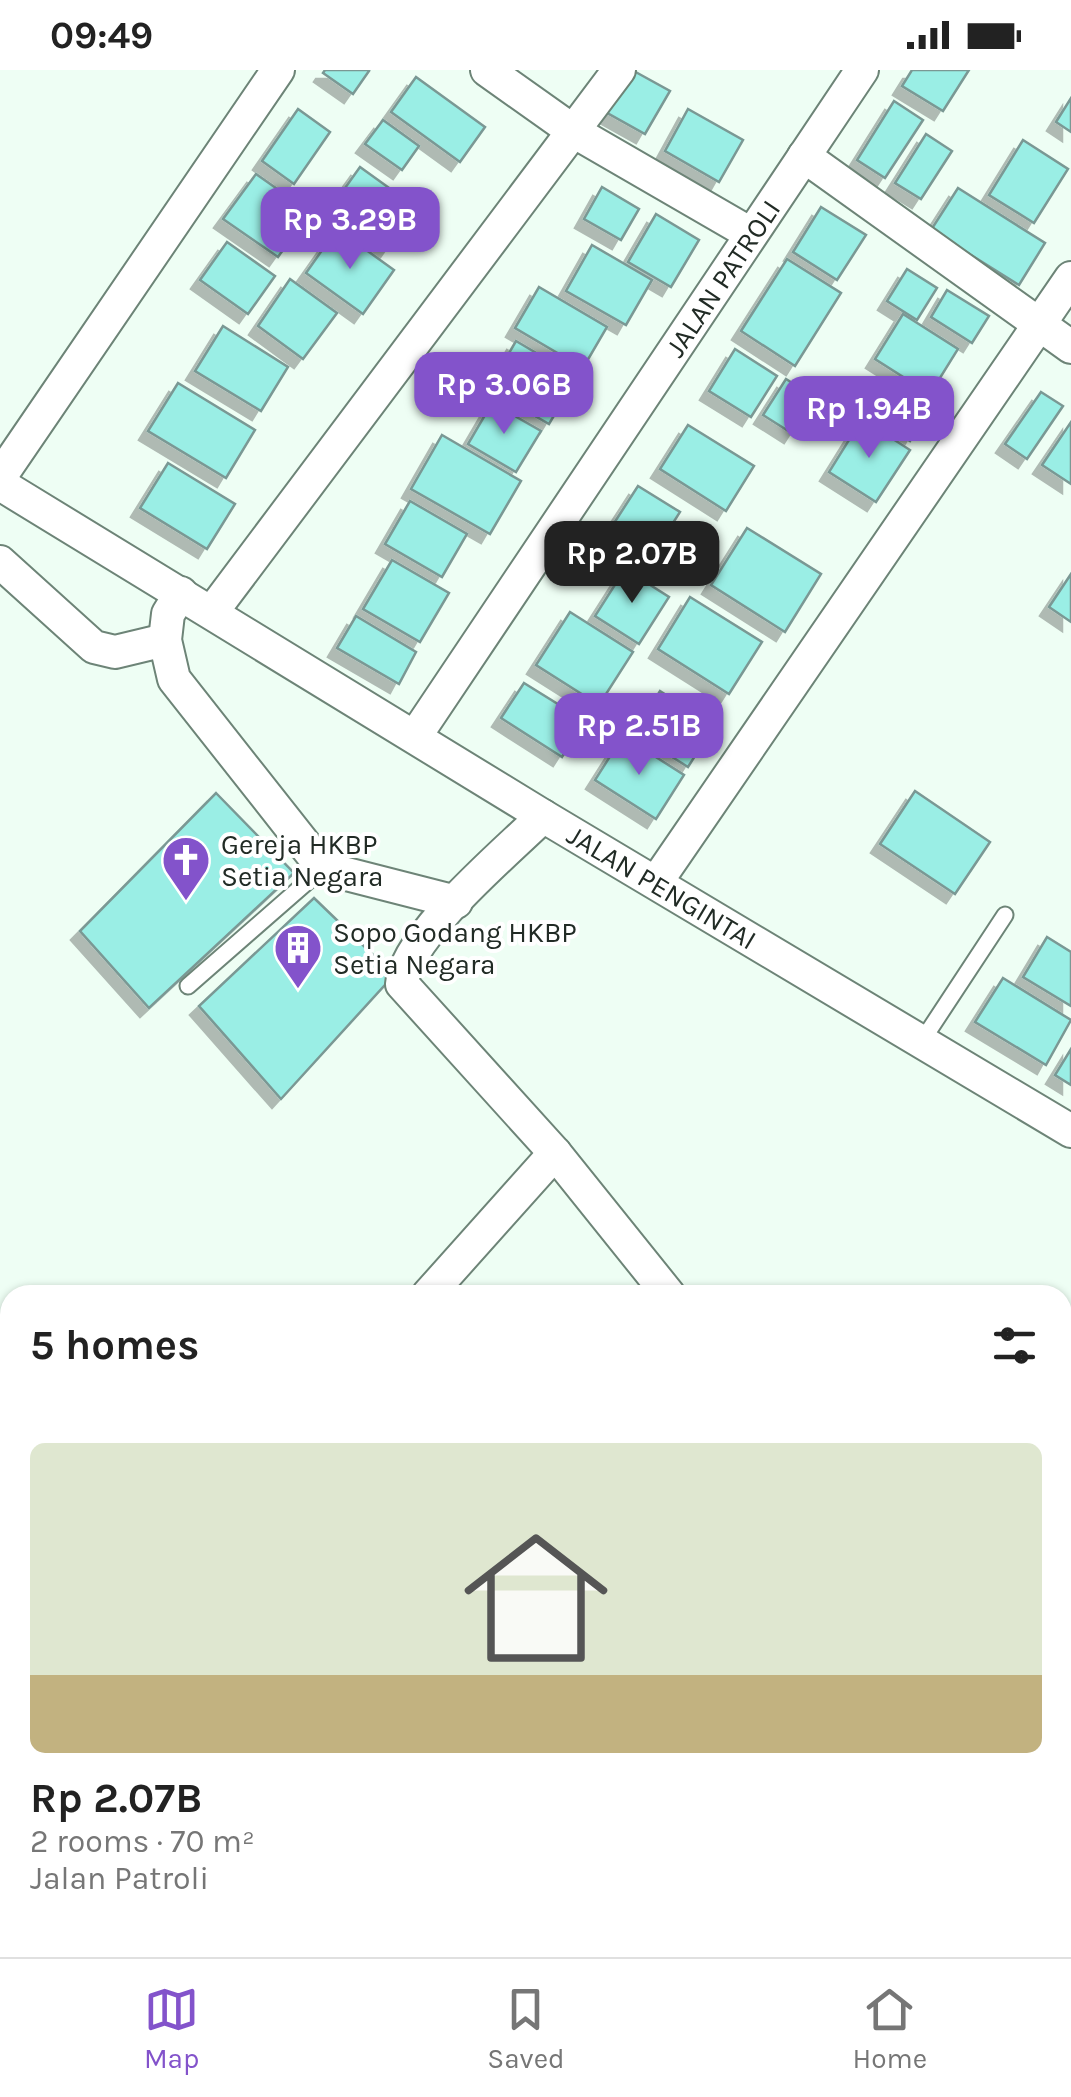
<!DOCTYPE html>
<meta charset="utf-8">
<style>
body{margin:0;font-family:Karla,sans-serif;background:#f6f6f6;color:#222;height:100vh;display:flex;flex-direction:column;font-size:38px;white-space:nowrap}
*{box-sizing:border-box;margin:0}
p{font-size:32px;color:#767676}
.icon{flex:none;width:55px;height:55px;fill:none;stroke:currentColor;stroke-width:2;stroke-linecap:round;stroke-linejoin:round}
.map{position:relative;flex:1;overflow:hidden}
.sheet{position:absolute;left:0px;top:1215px;width:1072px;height:672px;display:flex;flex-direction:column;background:#fff;border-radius:30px 30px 0 0;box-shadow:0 2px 8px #0004}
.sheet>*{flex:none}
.price{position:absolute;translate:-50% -85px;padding:0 22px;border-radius:20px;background:#8353cb;color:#fff;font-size:32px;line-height:65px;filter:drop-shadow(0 2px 5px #0008)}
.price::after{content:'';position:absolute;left:50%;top:60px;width:30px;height:22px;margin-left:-15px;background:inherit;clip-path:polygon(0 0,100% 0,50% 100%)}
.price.current{background:#222;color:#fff}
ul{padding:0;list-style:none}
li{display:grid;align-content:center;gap:20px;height:530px;padding:0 30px}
li span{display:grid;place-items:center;height:310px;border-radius:15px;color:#555}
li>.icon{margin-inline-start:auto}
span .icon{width:180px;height:180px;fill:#fffc;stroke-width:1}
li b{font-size:42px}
h2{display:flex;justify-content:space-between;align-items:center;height:120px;padding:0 30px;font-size:42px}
.status{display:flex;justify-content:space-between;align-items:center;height:70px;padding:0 50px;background:#fff;direction:ltr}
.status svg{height:28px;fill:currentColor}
.tabs{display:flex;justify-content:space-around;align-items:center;height:140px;border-top:2px solid #e0e0e0;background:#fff;font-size:28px;color:#767676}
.tabs a{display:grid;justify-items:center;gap:5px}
.tabs .current{color:#8353cb}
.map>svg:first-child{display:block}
.building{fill:#9aeee5;stroke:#7a9894;stroke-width:2.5;filter:url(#shadow)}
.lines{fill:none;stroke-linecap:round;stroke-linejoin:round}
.lane-casing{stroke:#6d8477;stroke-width:19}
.street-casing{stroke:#6d8477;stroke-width:36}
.lane{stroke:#fff;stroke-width:15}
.street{stroke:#fff;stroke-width:32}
.labels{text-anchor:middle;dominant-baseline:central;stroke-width:8;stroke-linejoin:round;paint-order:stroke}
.street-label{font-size:28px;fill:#212b25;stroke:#fff}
.poi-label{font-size:28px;fill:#212b25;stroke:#fff;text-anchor:start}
</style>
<div class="status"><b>09:49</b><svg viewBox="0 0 49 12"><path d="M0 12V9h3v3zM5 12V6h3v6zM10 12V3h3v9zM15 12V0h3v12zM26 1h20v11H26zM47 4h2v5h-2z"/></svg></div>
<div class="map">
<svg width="1071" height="1887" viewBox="0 0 1071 1887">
<defs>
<filter id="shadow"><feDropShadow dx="-9" dy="9" stdDeviation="0" flood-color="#0004"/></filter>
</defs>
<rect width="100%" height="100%" fill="#eefef4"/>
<!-- building -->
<g class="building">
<polygon points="325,0 367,0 369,1 353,24 323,3"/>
<polygon points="632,0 670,21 645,64 602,40"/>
<polygon points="912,0 969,0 943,41 902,16"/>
<polygon points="416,7 485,57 460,92 391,42"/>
<polygon points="1071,28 1071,62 1056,52"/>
<polygon points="894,31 923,50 885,108 857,90"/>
<polygon points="298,39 330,62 294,114 262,91"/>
<polygon points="688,39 743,70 719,112 665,81"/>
<polygon points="383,50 419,76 402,100 365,74"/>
<polygon points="926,64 952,81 921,129 895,113"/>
<polygon points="1023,70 1068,99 1034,153 989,125"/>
<polygon points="360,97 417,138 388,180 330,139"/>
<polygon points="256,104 310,142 278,187 223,149"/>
<polygon points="602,117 639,139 621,170 584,149"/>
<polygon points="958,118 1045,173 1019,215 931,160"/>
<polygon points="821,137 866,165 837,210 793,182"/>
<polygon points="656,144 699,170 671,217 628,192"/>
<polygon points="337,159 394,200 363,244 306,203"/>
<polygon points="227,172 275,206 248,244 200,210"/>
<polygon points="592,175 652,210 626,255 566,221"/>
<polygon points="787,189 841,223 795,296 741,261"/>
<polygon points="907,199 937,218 917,250 887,231"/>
<polygon points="290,209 337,243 303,289 258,256"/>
<polygon points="539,217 607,257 583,298 515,258"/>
<polygon points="947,220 989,246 972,273 931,247"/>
<polygon points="903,244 958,279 930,324 875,289"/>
<polygon points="223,256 288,297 261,341 195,301"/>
<polygon points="516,271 577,307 549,354 488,319"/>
<polygon points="735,279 777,306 751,347 709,321"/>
<polygon points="786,309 816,328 793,364 763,345"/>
<polygon points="178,313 255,360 226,408 148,361"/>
<polygon points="884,314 928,342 910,371 865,343"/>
<polygon points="1041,322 1063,336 1027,389 1005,374"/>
<polygon points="492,333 541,361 516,402 468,374"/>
<polygon points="862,349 910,380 876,432 829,402"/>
<polygon points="1071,352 1071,414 1042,395"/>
<polygon points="688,355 754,396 726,441 660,399"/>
<polygon points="442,365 521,411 490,464 411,419"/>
<polygon points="168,393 235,434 207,479 140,438"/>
<polygon points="638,416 680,442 649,491 607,464"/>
<polygon points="410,431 467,464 442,507 385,474"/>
<polygon points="679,455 709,473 689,504 659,486"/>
<polygon points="747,458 821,504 785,562 711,515"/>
<polygon points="392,490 449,523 420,572 363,539"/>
<polygon points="625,499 669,527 639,574 595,546"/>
<polygon points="1071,504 1071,552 1049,537"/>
<polygon points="690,527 762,572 729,624 658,579"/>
<polygon points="570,542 633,582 599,635 536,595"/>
<polygon points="356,546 416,582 399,614 337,578"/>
<polygon points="524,613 585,651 562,687 501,648"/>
<polygon points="660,621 714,656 688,697 634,663"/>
<polygon points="623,666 684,705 656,749 595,710"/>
<polygon points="915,721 990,772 955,824 880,774"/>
<polygon points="216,723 294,803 149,938 80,861"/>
<polygon points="314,828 394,905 281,1029 199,936"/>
<polygon points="1047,867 1071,882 1071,936 1023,907"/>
<polygon points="1003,908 1071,950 1046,995 975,952"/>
<polygon points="1071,979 1071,1015 1055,1005"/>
</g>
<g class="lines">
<!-- lane casing -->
<g class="lane-casing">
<g id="lane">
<polyline points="188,916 323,798"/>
<polyline points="922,971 1005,845"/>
</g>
</g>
<!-- street casing -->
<g class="street-casing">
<g id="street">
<polyline points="487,0 573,61 751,164"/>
<polyline points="804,86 1071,277"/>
<polyline points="0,407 278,0"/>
<path id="s1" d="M0,414L543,746L1071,1061"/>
<polyline points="0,492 94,577 115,582 165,570"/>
<polyline points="181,523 168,544 165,570 174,609 323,798 456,832"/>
<polyline points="212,542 619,0"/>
<path id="s2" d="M416,665L862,0"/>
<path d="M543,746C508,781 405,866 402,914L555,1083L669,1225"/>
<polyline points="657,811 1071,208"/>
<polyline points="428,1225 555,1083"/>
<polyline points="0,1474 10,1476"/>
<polyline points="0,1713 10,1714"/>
<polyline points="629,1878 636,1887"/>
</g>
</g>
<!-- lane -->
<use href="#lane" class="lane"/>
<!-- street -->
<use href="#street" class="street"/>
</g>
<!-- icons -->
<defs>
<g id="church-pin" transform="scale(2.5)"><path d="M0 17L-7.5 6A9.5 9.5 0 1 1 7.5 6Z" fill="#8353cb" stroke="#fff"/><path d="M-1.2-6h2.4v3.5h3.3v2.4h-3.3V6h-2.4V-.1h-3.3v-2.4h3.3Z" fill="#fff"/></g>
<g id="building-pin" transform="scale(2.5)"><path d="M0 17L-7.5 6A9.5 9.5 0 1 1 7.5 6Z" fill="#8353cb" stroke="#fff"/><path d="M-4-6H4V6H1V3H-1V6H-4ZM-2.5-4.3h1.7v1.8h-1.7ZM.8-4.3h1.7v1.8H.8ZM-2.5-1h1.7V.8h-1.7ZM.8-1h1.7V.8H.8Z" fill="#fff"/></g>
</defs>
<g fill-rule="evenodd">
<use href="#church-pin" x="186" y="790"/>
<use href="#building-pin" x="298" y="878"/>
</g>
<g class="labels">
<!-- street labels -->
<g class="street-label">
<text stroke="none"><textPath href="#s2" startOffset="550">JALAN PATROLI</textPath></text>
<text stroke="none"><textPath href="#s1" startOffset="775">JALAN PENGINTAI</textPath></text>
</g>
<!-- poi labels -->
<g class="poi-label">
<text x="221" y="774">Gereja HKBP<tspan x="221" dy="32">Setia Negara</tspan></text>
<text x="333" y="862">Sopo Godang HKBP<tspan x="333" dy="32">Setia Negara</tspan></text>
</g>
</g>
</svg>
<b class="price" style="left:350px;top:202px">Rp 3.29B</b>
<b class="price" style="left:504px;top:367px">Rp 3.06B</b>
<b class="price" style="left:869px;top:391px">Rp 1.94B</b>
<b class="price current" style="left:632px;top:536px">Rp 2.07B</b>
<b class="price" style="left:639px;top:708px">Rp 2.51B</b>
<section class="sheet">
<h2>5 homes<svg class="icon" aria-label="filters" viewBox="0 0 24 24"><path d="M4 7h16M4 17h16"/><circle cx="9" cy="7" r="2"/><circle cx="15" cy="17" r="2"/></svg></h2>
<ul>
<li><span style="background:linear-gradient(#dfe7d0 75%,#c2b280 0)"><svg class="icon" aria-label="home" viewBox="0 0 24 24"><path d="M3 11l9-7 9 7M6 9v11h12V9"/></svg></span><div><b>Rp 2.07B</b><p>2 rooms · 70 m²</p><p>Jalan Patroli</p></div></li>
</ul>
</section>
</div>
<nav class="tabs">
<a class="current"><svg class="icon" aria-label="map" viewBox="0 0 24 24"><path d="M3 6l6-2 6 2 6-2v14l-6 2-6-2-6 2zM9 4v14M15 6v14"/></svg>Map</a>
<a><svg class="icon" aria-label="saved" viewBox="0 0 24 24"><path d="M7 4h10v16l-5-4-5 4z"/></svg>Saved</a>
<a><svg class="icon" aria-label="home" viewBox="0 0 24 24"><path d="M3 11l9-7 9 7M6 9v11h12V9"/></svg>Home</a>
</nav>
